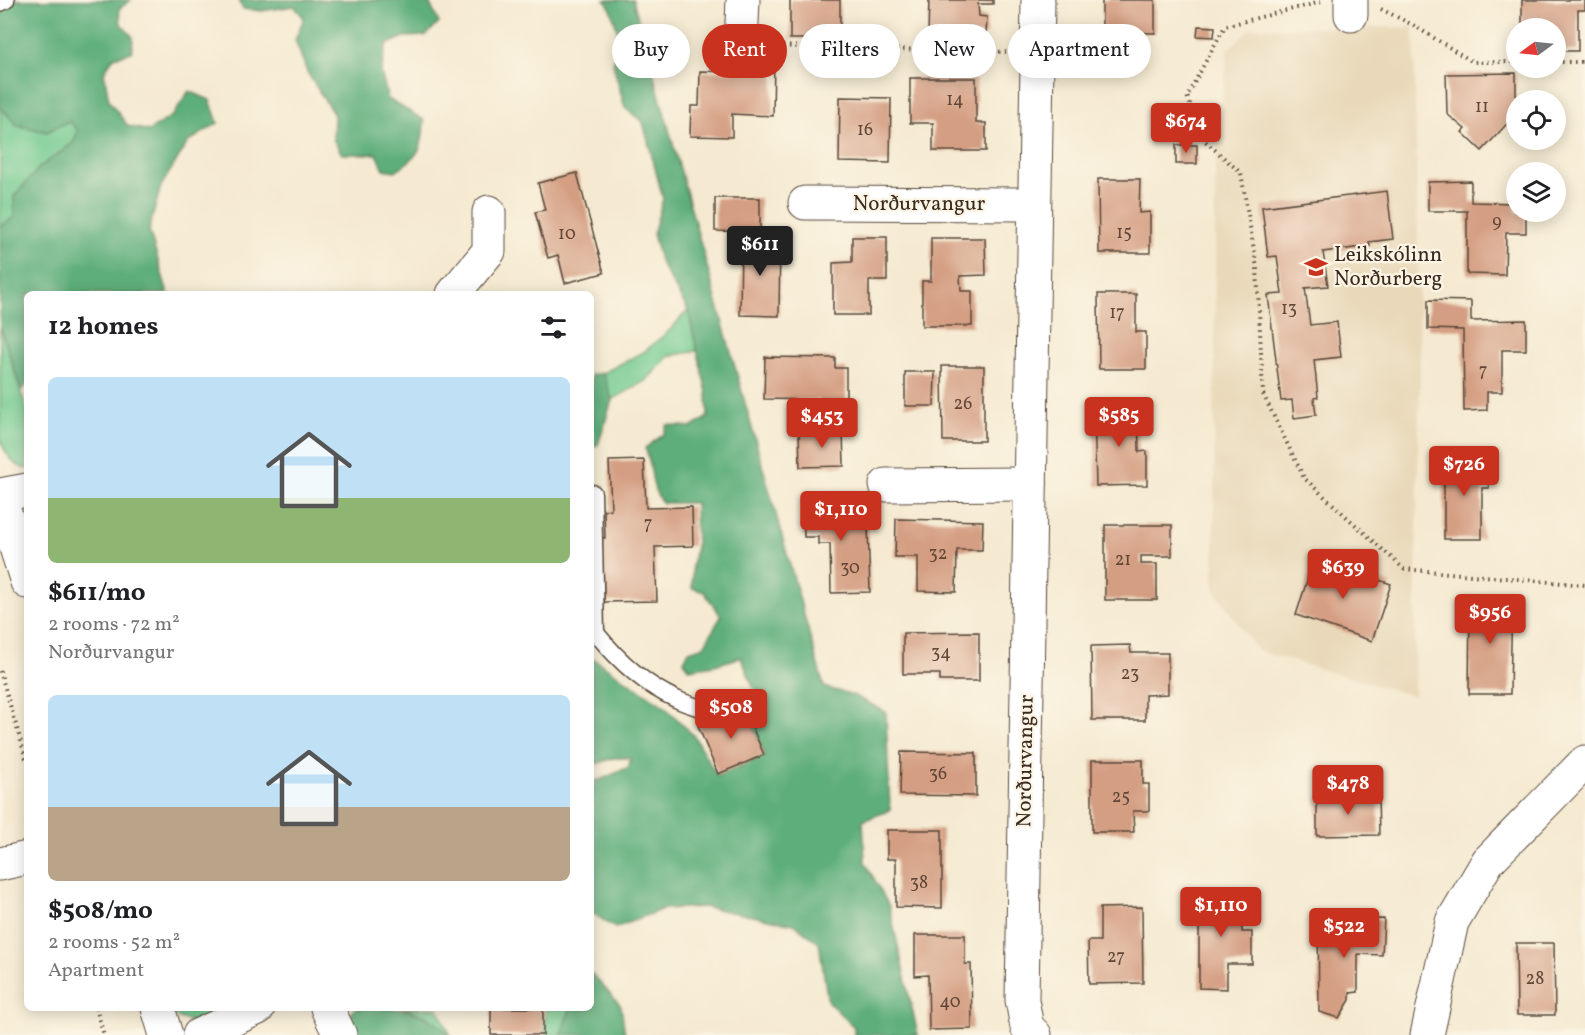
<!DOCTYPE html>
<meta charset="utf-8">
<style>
body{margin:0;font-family:Vollkorn,serif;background:#f6f6f6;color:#202124;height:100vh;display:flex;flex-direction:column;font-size:22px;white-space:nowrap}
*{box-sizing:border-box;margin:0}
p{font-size:20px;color:#757577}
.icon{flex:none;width:33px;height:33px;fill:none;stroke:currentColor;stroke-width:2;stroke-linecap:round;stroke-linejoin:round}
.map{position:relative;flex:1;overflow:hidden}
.sheet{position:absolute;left:24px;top:291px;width:570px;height:720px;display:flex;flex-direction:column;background:#fff;border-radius:9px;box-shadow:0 3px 15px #0003}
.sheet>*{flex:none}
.banner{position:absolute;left:612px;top:24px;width:570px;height:54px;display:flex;gap:12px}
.needle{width:39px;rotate:255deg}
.tools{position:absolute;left:1506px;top:18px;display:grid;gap:12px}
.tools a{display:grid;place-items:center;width:60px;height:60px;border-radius:50%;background:#fff;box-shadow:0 3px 15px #0003;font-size:30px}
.price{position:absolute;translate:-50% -51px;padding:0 14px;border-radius:6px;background:#c8321e;color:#fff;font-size:20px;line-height:39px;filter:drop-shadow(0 2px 3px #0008)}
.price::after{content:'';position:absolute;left:50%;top:36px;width:18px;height:14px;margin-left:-9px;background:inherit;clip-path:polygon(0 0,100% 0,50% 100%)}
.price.active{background:#222;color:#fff}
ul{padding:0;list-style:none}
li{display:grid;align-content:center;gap:12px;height:318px;padding:0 24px}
li span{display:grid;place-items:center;height:186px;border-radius:9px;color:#555}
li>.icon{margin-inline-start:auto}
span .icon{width:108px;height:108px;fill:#fffc;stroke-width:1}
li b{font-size:26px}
h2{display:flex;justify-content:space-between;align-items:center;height:72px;padding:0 24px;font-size:26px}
.chip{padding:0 21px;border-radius:27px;background:#fff;box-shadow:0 3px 15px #0003;font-size:21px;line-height:54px}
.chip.active{background:#c8321e;color:#fff}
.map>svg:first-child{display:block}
.built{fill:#e9d9ba}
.green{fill:#72ca90;stroke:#567a57;stroke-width:1.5}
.forest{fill:#5dae7a;stroke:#4c6c4c;stroke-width:1.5}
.building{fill:#d49e82}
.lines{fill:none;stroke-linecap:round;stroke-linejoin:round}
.lane-casing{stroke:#574739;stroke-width:19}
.street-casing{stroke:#574739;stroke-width:35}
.path{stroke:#574739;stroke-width:4;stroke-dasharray:1.5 4.5;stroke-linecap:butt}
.lane{stroke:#fff;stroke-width:16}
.street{stroke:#fff;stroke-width:33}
.labels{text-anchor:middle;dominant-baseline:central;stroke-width:4.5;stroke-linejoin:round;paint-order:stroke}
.number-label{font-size:18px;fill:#614737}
.street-label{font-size:21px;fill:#3b2a1e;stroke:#fcf5e5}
.poi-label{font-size:21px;fill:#3b2a1e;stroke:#fcf5e5;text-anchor:start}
</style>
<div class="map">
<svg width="1585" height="1035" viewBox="0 0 1585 1035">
<rect width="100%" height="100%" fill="#fcf5e5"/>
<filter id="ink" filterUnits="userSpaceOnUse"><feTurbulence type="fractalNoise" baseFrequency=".0167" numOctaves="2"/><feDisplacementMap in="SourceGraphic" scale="12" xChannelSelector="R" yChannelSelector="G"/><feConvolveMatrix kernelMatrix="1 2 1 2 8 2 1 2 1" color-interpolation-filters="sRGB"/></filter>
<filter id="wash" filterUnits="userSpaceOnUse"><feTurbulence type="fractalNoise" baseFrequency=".008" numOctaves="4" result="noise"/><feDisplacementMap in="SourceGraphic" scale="24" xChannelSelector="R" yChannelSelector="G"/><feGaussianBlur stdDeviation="1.35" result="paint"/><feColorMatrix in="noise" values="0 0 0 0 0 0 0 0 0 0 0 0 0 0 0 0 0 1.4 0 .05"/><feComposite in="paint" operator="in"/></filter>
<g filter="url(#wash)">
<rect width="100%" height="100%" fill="#f5ead1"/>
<!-- built -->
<polygon class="built" points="1414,27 1420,365 1414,696 1258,651 1214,590 1215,169 1228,50 1251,28"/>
<!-- green -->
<g class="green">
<polygon points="0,107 17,125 47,132 69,121 78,131 73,143 40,167 14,217 0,227"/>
<polygon points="688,310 697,351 669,356 647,380 612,400 603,373 645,351 670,330"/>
<path d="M0,326L27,411V469C13,467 4,451 0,439Z"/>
<polygon points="171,1008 221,1008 197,1023 176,1017"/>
<polygon points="404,1008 438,1008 450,1034 427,1017"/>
<polygon points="545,1008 571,1008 560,1035 545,1035"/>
</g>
<!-- forest -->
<g class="forest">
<polygon points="0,0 131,0 119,9 121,24 133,37 132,52 114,57 104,72 109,101 128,126 149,131 173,115 189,91 210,100 218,123 188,142 161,186 149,230 168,294 27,294 27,385 21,390 0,326 0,227 14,217 14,196 40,167 73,143 78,131 69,121 47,132 17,125 0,107"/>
<path d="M238,0H416L430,4L439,23L425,36L404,37L386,45L381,72L388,99L424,120C423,149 420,156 395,171L384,169L377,154H342L333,139L334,115L307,72L295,40L304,18L294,6L262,11L243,9Z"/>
<path d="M605,0H633L824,687L855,696L886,712L890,810L863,821L865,862L889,906L918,1035H854V1027L828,1002L819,943L794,924L705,907L663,909L615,928L591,912V781L600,780L629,767L630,758H613L591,766V657L664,706L694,736L717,776L765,756L744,703L757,696L741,657L715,665L690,669L684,661L689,651L704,646L721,616L704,592L692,588V565L696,546L695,503H663C649,489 654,468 645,448L664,434L667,425L692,427L708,417L707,393L688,310L661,264L653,234L663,199L643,122L625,108L613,64L619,36L611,9Z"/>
<polygon points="603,373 612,400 598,445 591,447 591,375"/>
<polygon points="591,973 621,1006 625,1035 560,1035 571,1008 591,1008"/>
<path d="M356,1008C396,1008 420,1005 450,1035H350L347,1030L352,1011Z"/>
</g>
<g id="blocks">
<!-- building -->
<g class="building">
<rect x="790" y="0" width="50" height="39"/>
<polygon points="929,0 993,0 993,4 978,4 979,16 987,17 986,35 928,34"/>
<polygon points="1102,0 1155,0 1155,33 1102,32"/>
<polygon points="1522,0 1585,0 1585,10 1578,10 1578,51 1556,51 1556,28 1522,28"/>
<polygon points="1198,26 1215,27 1214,37 1197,36"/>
<polygon points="735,59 774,61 773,116 732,114 732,137 690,136 691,106 699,106 700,71 734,72"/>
<polygon points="1516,73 1516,114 1482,151 1462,132 1465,129 1447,114 1446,74"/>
<polygon points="910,78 976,78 976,123 986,123 986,151 933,151 933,123 910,123"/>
<polygon points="840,97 891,98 890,163 839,162"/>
<rect x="1176" y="145" width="21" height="19"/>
<polygon points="577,173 604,273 565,283 558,255 548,258 535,212 545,210 538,183"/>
<polygon points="1098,179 1140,179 1139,213 1150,212 1150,253 1099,253"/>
<polygon points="1471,181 1471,202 1516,203 1516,212 1526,212 1526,233 1506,233 1505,275 1467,274 1467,211 1428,211 1428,182"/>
<polygon points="1387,191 1393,239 1369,242 1370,246 1323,252 1328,286 1305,288 1310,325 1337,322 1341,357 1314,360 1318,397 1314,398 1316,415 1294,418 1292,400 1281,401 1268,295 1282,294 1277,256 1268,257 1262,207"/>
<polygon points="715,198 760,198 760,232 715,231"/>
<polygon points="852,237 887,237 887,281 869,281 869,315 833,315 833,263 852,262"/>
<polygon points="741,238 780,239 779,316 740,315"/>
<polygon points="931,238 985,238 986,275 960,276 961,291 972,291 972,326 922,326 922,281 931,281"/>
<polygon points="1098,294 1136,294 1136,332 1146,332 1146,369 1099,369"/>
<polygon points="1428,300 1471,301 1471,321 1526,320 1526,350 1502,350 1502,392 1487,392 1487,410 1464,411 1463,330 1428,329"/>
<polygon points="765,357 835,358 835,368 846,368 846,410 821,410 820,400 764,399"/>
<polygon points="942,366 984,366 984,441 943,441"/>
<polygon points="905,372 935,372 934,406 905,406"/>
<polygon points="1138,406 1139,452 1147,451 1147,485 1096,486 1094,407"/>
<polygon points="843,431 844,466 800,467 799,432"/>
<polygon points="1444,458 1489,458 1489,488 1482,488 1482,539 1444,539"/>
<polygon points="644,460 646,508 692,507 693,546 655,547 657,601 604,602 603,561 597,561 596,538 605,538 604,510 611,509 609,461"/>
<polygon points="861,501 862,526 868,526 870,592 831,593 830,544 818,544 818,537 804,537 803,502"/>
<polygon points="896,519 983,521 982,550 957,550 956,592 918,591 918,557 895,557"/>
<polygon points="1105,525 1172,525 1172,556 1141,556 1141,564 1157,564 1157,600 1105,600"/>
<polygon points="1314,559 1391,584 1372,641 1296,615"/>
<polygon points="1470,596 1512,596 1510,694 1469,694"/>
<polygon points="979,632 979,681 940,681 940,674 903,674 903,633"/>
<polygon points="1130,645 1131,653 1168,653 1168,694 1145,695 1145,720 1092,720 1091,646"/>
<polygon points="744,707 764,755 718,774 698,726"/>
<polygon points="901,752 976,753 976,796 900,795"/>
<polygon points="1092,760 1143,760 1143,784 1149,784 1149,811 1133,811 1134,832 1092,832"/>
<polygon points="1378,796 1379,835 1317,836 1317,797"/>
<polygon points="887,830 942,830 942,908 896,907 896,859 887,859"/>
<polygon points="1199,892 1242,892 1242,932 1252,932 1252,964 1227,964 1227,989 1199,988"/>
<polygon points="1142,907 1143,983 1089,984 1088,941 1100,941 1100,908"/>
<polygon points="1384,919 1382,955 1358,954 1358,992 1350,993 1350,1000 1339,1018 1319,1012 1318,920"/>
<polygon points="915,935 965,935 965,964 971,964 972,1029 929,1030 928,975 915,976"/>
<polygon points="1516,943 1554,943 1555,1015 1517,1015"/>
<rect x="491" y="1008" width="52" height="27"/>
</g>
</g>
</g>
<g filter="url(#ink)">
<use href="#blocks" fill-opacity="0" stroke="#574739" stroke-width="1.5"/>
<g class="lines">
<!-- lane casing -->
<g class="lane-casing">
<g id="lane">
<polyline points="0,3 6,0"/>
<polyline points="591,493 593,493 596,633"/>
<path d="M596,633C617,659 645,685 676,699C690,706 706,709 721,714"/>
</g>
</g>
<!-- street casing -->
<g class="street-casing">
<g id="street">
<polyline points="1351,0 1351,15"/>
<polyline points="741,45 743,0"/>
<polyline points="805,203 1033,204"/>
<polyline points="453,294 489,251 489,212"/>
<polyline points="886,485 1030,484"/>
<polyline points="0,495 27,490"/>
<polyline points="0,497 27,582"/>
<polyline points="0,864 27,858"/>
<polyline points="158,1008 166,1035"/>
<polyline points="327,1008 340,1035"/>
<polyline points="199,1035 258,1008"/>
<polyline points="1035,1035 1027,1027 1022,1000 1038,0"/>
<polyline points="1427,1035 1452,922 1488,861 1585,762"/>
</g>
</g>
<!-- path -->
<g class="path">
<polyline points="1321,2 1225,26 1187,96 1204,140 1241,173 1257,268 1263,394 1304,478 1404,569 1585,585"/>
<polyline points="1381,9 1413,25 1473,62 1516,62"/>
<polyline points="771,46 1006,52"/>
<polyline points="1556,62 1585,62"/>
<polyline points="0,671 27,762"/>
<polyline points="96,1008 104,1035"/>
</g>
<!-- lane -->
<use href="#lane" class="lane"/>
<!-- street -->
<use href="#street" class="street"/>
</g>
</g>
<!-- icons -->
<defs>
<g id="school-bare" transform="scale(1.8)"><path d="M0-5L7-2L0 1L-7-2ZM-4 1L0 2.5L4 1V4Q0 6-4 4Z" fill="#c8321e" stroke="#fcf5e5" stroke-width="2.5" paint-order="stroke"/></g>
</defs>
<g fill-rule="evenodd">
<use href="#school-bare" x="1316" y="267"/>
</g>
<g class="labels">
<!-- number labels -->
<g class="number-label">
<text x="955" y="100">14</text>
<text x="1482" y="107">11</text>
<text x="865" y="130">16</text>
<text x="1497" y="222">9</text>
<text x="1124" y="233">15</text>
<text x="567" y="234">10</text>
<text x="1289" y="309">13</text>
<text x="1117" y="313">17</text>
<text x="1483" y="371">7</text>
<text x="963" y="404">26</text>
<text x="648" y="524">7</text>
<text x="938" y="554">32</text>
<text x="1123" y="560">21</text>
<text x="850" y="568">30</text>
<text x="941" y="653">34</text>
<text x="1130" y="674">23</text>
<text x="938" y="774">36</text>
<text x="1121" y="797">25</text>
<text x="919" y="883">38</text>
<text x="1116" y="957">27</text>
<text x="1535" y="979">28</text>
<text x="950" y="1002">40</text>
</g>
<!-- street labels -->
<g class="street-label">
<text x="919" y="204">Norðurvangur</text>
<text transform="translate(1026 761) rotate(-89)">Norðurvangur</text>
</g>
<!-- poi labels -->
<g class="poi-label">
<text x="1334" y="255">Leikskólinn<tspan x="1334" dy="24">Norðurberg</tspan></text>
</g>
</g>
</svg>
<div class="tools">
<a><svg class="needle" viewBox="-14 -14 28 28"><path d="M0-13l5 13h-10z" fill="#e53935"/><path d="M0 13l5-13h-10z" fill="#757577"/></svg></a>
<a><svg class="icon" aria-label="locate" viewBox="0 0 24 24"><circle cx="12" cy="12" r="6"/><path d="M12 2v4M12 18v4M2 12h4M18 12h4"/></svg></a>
<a><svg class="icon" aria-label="layers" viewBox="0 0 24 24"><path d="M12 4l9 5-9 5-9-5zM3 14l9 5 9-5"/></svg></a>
</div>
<b class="price" style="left:1186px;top:154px">$674</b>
<b class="price active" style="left:760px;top:277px">$611</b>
<b class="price" style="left:1119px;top:448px">$585</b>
<b class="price" style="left:822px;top:449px">$453</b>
<b class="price" style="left:1464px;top:497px">$726</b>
<b class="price" style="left:841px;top:542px">$1,110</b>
<b class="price" style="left:1343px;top:600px">$639</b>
<b class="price" style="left:1490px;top:645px">$956</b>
<b class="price" style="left:731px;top:740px">$508</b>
<b class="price" style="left:1348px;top:816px">$478</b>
<b class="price" style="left:1221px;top:938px">$1,110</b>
<b class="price" style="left:1344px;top:959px">$522</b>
<div class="banner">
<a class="chip">Buy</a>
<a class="chip active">Rent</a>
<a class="chip">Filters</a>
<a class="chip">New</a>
<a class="chip">Apartment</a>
</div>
<section class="sheet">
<h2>12 homes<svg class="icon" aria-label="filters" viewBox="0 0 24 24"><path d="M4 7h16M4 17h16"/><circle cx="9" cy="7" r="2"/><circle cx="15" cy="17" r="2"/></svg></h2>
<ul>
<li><span style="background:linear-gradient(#bfe0f5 65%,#8fb573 0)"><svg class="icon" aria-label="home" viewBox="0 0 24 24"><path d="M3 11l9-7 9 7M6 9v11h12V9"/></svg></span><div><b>$611/mo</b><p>2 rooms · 72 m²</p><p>Norðurvangur</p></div></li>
<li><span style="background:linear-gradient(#bfe0f5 60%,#b9a48a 0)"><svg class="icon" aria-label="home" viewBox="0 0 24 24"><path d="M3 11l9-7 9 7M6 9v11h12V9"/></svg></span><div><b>$508/mo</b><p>2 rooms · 52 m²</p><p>Apartment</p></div></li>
</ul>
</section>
</div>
